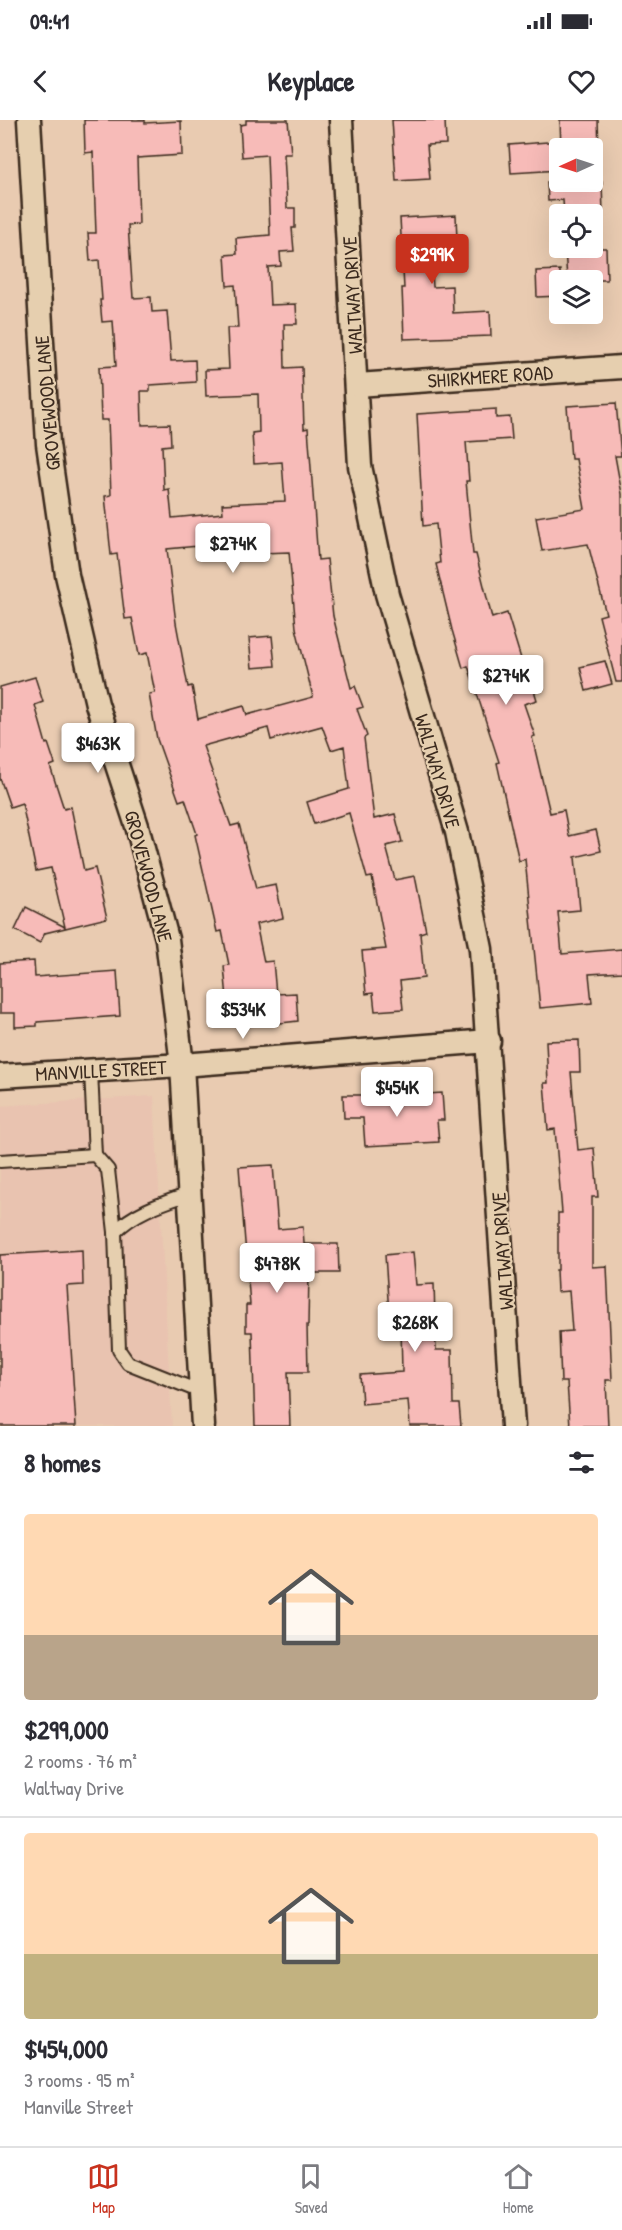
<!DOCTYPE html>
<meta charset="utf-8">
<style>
body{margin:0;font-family:"Patrick Hand",sans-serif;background:#f7f7f7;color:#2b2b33;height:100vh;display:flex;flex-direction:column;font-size:22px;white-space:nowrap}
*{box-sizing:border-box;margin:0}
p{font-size:20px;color:#7c7c81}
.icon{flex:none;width:33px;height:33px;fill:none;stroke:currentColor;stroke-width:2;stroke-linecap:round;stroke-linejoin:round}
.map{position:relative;height:1306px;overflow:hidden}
.panel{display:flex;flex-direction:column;background:#fff;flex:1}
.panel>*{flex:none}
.needle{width:39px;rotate:267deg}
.controls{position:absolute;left:549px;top:18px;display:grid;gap:12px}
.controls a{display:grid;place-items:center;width:54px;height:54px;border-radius:6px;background:#fff;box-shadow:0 6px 24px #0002;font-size:30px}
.price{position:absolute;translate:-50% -51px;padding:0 14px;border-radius:6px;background:#fff;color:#222;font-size:20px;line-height:39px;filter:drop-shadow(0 2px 3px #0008)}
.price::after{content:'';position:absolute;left:50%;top:36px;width:18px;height:14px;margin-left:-9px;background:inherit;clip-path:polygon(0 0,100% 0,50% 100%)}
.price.on{background:#c8321e;color:#fff}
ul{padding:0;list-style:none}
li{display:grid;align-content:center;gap:12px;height:318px;padding:0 24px}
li+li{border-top:2px solid #e1e1e2}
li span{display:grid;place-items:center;height:186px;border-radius:6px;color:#555}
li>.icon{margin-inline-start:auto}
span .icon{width:108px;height:108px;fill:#fffc;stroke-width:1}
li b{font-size:26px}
h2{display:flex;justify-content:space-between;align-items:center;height:72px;padding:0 24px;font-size:26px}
.status{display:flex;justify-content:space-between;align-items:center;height:42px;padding:0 30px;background:#fff;direction:ltr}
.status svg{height:16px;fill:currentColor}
header{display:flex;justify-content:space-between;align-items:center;height:78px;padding:0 24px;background:#fff;font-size:27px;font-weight:700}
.tabs{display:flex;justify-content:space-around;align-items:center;height:84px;border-top:2px solid #e1e1e2;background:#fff;font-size:16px;color:#7c7c81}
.tabs a{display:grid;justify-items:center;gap:3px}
.tabs .on{color:#c8321e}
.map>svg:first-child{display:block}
.built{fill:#e9c3b0}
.building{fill:#f7bbb8;stroke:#3b2a1e;stroke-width:1.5;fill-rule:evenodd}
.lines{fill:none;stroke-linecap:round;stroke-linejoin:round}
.service-casing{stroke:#3b2a1e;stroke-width:16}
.minor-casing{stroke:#3b2a1e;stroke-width:27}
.service{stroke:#e6cfaf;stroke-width:12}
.minor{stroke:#e6cfaf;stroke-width:22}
.labels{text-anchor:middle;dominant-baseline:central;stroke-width:4.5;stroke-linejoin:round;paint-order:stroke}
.street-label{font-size:20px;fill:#3b2a1e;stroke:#e6cfaf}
</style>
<div class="status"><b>09:41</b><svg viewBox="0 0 49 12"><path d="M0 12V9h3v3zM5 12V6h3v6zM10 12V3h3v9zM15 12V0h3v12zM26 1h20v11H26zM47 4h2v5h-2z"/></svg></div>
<header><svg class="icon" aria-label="back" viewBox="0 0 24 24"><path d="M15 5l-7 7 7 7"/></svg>Keyplace<svg class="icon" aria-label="heart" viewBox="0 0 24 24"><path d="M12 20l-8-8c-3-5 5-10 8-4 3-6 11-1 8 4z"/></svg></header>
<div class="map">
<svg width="622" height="1306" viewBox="0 0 622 1306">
<rect width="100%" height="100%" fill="#e9cbb1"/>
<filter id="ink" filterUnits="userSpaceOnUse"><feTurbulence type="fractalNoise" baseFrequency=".0167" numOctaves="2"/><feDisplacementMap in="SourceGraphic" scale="12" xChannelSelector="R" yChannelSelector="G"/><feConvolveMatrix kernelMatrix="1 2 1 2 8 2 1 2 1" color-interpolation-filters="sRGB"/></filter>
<g filter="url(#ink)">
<!-- built -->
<polygon class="built" points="154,976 172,1306 0,1306 0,986"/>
<!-- building -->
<g class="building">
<path d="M84,0H145V3L181,1L182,35L137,38L139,104L128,105L133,178L151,177L152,192L167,191L171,241L195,240L196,262L150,265V271H141L142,305L170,304L171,325L162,326L164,370L169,369L172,398L223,393L222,384L285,381L282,342L254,344L252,313L259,312L258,274L206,276L205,250L229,249L227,208H238L235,165L227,166L225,135L237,134L236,118L270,115L267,35L242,37L240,5L246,4V0H288L291,34H284L287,88H295V108H292L294,131L280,132L281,146L268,147L270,185L296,184L297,204H284L285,248L302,247L304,309L308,308L318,440L327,439L333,496L351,568L355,566L363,587L357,589L367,616L364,618L374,699L395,694L402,722L386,726L395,760L415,756L426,811L420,813L424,858L400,861L403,889L375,891L373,873L366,874L362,831L386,829L372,757L367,758L349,693L314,704L307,682L349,669L344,626L331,630L322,606L271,620L268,608L203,626L231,706L239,704L256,769L276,765L283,798L256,804L264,842L273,841L276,874L296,873L298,901L272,904L271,896L229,900L224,846L229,845L222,811L217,812L195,715L197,714L185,679L179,681L157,619L149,574L155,573L147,533L139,535L132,498L125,499L117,434L111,435L105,376L111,375L108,300H101L99,247L116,246L113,201L102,202L100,180H102L99,140L90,141L88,113H96L93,32L85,33ZM230,423V434L289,432L296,508L313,577L247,595L244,586L198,599L192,566L188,567L176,503L167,429Z"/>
<polygon points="392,0 445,0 446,24 427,25 430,59 396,61"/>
<polygon points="560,0 598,0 599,28 561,28"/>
<polygon points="560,21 560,50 511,53 509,25"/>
<polygon points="547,62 602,62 603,94 564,94 563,80 548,81"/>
<polygon points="456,95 457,120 430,122 433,167 452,166 453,193 490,191 491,216 404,219 402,168 404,168 400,98"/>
<polygon points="565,128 606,128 607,160 567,160"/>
<polygon points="560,150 560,176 537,177 536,151"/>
<polygon points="616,283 621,336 615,336 622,374 622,562 616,562 599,496 606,494 588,424 542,431 536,397 585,389 576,339 571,339 567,286"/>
<polygon points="496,289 496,298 510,297 512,319 466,322 469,361 466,361 473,434 476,434 492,498 507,493 526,555 529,554 537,580 524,584 535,616 532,617 550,693 564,690 569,716 596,710 601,731 575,737 580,790 558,792 562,834 622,829 622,852 589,854 592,883 540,888 525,739 519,741 497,643 499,642 468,546 463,548 452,510 436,444 440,443 436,404 423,406 417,294"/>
<polygon points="272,516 275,546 252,548 249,518"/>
<polygon points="605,541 612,564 586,571 580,547"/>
<polygon points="35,557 43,582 35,585 46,624 48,623 55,644 50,646 64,689 71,687 84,751 95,748 107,798 45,813 40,823 15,810 26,787 65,807 51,748 36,751 22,683 10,687 0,658 0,567"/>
<polygon points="34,841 35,857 117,851 120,896 37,902 37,906 15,907 15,893 0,893 0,843"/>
<polygon points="579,920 580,952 571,952 578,1030 594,1028 598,1077 592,1077 592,1147 607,1146 612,1260 606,1260 608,1306 570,1306 567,1262 561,1262 559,1212 572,1211 569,1171 557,1172 556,1150 558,1150 558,1093 562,1093 555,1009 548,1010 544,963 548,963 546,921"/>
<polygon points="442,973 444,1000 437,1000 439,1022 365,1026 363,998 344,998 343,975 366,975 366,978"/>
<polygon points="273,1045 278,1109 303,1107 304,1124 338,1124 339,1153 309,1153 308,1205 307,1205 308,1252 288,1252 290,1306 255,1306 252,1212 246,1212 246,1185 250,1185 239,1047"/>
<polygon points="82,1130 83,1165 67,1166 76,1306 0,1306 0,1135"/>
<polygon points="413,1132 416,1165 434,1164 436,1230 452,1230 453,1284 459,1284 461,1306 410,1306 408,1280 362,1284 360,1255 402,1252 401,1207 390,1208 385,1135"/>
</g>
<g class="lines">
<!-- service casing -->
<g class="service-casing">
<g id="service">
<polyline points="91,951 95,1035"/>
<polyline points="0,1041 95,1035 108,1050 115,1112"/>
<path d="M189,1074C163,1083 134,1092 115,1112L119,1230L128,1243L201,1272"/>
</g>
</g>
<!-- minor casing -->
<g class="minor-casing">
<g id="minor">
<polyline points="29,0 48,324 67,455 97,584 137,706 167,819 182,945 203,1306"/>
<polyline points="341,0 360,346 387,474 457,712 481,829 513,1306"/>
<polyline points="357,265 622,247"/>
<polyline points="0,956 182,945 489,921"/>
</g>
</g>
<!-- service -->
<use href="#service" class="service"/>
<!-- minor -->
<use href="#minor" class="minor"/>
</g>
</g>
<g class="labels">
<!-- street labels -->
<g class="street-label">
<text transform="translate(352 175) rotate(-93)">WALTWAY DRIVE</text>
<text transform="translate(490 256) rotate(-4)">SHIRKMERE ROAD</text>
<text transform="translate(47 283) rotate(-95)">GROVEWOOD LANE</text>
<text transform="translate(438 651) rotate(74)">WALTWAY DRIVE</text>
<text transform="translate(149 756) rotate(75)">GROVEWOOD LANE</text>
<text transform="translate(101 950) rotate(-3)">MANVILLE STREET</text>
<text transform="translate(502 1131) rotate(-94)">WALTWAY DRIVE</text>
</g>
</g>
</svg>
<div class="controls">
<a><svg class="needle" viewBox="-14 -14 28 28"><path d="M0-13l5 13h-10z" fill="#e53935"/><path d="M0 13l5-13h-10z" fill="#7c7c81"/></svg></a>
<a><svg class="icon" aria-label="locate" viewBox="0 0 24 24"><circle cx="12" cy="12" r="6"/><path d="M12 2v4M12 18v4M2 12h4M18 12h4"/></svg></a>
<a><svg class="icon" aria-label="layers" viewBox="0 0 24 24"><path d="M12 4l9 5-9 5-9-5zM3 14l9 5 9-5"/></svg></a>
</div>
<b class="price on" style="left:432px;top:165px">$299K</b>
<b class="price" style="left:233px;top:454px">$274K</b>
<b class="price" style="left:506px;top:586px">$274K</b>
<b class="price" style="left:98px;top:654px">$463K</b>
<b class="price" style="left:243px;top:920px">$534K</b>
<b class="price" style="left:397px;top:998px">$454K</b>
<b class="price" style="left:277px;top:1174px">$478K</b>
<b class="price" style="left:415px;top:1233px">$268K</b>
</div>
<section class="panel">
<h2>8 homes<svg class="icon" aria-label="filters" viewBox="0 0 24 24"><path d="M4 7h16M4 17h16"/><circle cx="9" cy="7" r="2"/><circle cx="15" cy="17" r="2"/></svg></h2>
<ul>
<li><span style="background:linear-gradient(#ffd9b3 65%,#b9a48a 0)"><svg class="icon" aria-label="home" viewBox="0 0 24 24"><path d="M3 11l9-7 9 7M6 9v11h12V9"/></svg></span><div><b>$299,000</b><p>2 rooms · 76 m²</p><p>Waltway Drive</p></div></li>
<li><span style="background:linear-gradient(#ffd9b3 65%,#c2b280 0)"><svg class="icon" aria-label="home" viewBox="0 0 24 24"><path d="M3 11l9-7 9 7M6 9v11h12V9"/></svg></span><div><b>$454,000</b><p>3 rooms · 95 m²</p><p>Manville Street</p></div></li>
</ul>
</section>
<nav class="tabs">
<a class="on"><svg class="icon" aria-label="map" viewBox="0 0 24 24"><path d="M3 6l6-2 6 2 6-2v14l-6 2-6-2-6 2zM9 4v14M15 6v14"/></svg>Map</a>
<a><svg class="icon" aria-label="saved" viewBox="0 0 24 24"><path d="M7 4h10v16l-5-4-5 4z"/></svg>Saved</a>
<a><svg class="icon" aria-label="home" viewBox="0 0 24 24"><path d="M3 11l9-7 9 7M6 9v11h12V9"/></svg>Home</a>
</nav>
